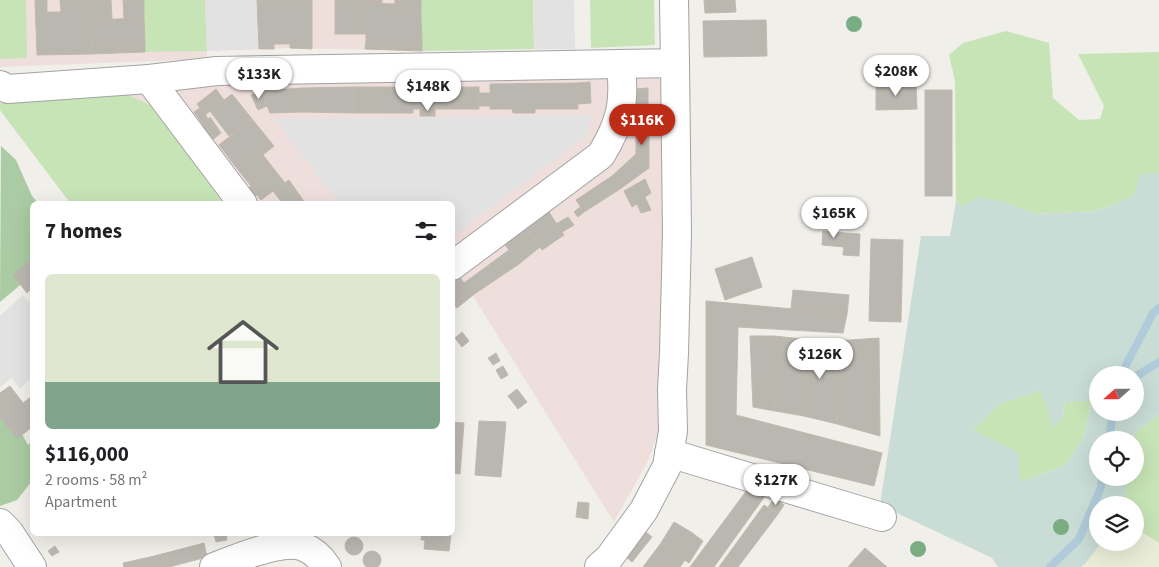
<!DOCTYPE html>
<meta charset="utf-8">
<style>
body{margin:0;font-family:"Source Sans 3",sans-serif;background:#f2f2f2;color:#202124;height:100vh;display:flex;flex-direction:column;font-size:19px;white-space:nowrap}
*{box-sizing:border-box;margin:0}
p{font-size:16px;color:#757577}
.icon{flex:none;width:28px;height:28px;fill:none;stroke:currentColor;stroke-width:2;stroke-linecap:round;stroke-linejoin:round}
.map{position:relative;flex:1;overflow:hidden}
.side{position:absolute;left:30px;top:201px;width:425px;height:335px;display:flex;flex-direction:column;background:#fff;border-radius:8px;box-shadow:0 5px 20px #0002}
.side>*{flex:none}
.needle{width:32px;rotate:249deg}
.buttons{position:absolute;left:1089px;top:366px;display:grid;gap:10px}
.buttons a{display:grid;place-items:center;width:55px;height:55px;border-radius:50%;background:#fff;box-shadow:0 5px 20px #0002;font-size:25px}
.price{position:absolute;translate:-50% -42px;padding:0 11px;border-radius:18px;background:#fff;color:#222;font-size:16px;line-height:32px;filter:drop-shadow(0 1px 2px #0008)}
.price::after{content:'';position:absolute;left:50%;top:30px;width:15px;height:11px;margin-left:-8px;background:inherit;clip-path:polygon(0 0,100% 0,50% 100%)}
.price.current{background:#bc2c17;color:#fff}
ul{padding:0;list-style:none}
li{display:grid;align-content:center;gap:10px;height:265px;padding:0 15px}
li+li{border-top:1px solid #e0e0e0}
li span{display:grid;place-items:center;height:155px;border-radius:8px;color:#555}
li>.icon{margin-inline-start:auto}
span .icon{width:90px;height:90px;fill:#fffc;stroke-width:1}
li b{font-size:21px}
h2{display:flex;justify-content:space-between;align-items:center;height:60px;padding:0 15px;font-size:21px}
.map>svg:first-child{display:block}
.commercial{fill:#efdfdc}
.farmland{fill:#e9edd8}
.grass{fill:#c7e4b6}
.forest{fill:#aacba3}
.wetland{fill:#c9ddd6;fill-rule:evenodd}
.parking{fill:#e2e2e2}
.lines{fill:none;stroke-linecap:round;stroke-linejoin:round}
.stream{stroke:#b0cbd9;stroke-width:8}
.building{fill:#bab6b0;stroke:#c1b9ae}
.street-casing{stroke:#a3a3a3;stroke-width:30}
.street{stroke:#fff;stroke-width:28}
.tree{fill:#7aad82}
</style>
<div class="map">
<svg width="1159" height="567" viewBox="0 0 1159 567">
<rect width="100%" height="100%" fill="#f1efea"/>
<!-- commercial -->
<g class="commercial">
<polygon points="0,0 421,0 422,51 290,48 207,51 207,59 0,67"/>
<polygon points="661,76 664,193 660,427 648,461 614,522 473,296 453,311 452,204 71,204 0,110 0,103 218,85"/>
</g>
<!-- farmland -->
<polygon class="farmland" points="1135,528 1159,543 1159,567 1081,567 1086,563 1101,543 1135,542"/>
<!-- grass -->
<g class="grass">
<polygon points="0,0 26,0 27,58 0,59"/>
<polygon points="144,0 205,0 207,51 145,52"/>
<polygon points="421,0 533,0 534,49 422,51"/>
<polygon points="590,0 654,0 655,45 591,48"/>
<polygon points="1006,31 1049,43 1053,98 1079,120 1100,119 1104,106 1078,54 1159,52 1159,173 1141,175 1134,196 1097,211 1036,214 1004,202 962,207 956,201 955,81 949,55 963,43"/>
<polygon points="124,93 152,106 163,114 223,204 71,204 0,110 0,103"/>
<polygon points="1041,390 1063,417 1065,402 1092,400 1084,436 1066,465 1020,482 973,430 999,404"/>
<polygon points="1159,414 1159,543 1135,528 1135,505 1122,505 1128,478 1135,478 1135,433"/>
</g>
<!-- forest -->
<g class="forest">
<polygon points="1,146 16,160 32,196 39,204 32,204 32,275 0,302"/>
<polygon points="0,413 11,414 28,445 32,440 32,481 17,500 0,506"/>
</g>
<!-- wetland -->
<path class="wetland" d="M1159,173V414L1135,433V440H1098V478H1128L1122,505H1098V542L1101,543L1086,563L1081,567H998L992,558L880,505L921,236H950L956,201L962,207L977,197L1004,202L1036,214L1097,211L1134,196L1140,174ZM1098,375H1135V412H1098ZM1041,390L1053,428L1063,417L1065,402L1092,401L1084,436L1066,465L1020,482L1019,453L973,430L999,404Z"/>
<!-- parking -->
<g class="parking">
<polygon points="205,0 257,0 259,49 207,51"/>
<polygon points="533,0 574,0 575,49 534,49"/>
<polygon points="591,115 588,135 453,236 452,204 340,204 274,119"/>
<polygon points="23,295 32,305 32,377 20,389 12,378 0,387 0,316"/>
</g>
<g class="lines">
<!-- stream -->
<g class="stream">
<polyline points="1123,375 1125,367 1153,313 1159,308"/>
<polyline points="1135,377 1159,362"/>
<polyline points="1109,440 1113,412"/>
<polyline points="1050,567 1079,539 1101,487 1102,478"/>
</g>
</g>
<!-- building -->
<g class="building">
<polygon points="35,0 47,0 47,12 61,12 60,0 91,0 92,54 37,55"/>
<polygon points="91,0 111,0 112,19 91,20"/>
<polygon points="123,0 144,0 144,18 124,19"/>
<polygon points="257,0 312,0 312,49 290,48 290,44 274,44 274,49 259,49"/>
<rect x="335" y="0" width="31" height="34"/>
<rect x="366" y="0" width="16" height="3"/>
<polygon points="395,0 421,0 421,14 394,13"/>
<polygon points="704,0 735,0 736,12 705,13"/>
<polygon points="366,3 395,4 394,13 421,14 422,42 366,41"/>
<polygon points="144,18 145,44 92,45 91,20"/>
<polygon points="766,20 767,56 704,57 703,21"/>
<polygon points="366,41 422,42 422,51 365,49"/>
<polygon points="145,44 145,52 92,54 92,45"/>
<polygon points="590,82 591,103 578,104 577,83"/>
<polygon points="577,83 578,109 535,109 535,113 513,113 512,109 490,109 490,84"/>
<polygon points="916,83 917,109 876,110 876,84"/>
<polygon points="353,87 377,87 376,113 353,113"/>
<polygon points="353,87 353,113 302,112 302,88"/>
<polygon points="377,87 429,87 429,109 413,109 413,113 376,113"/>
<rect x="429" y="87" width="50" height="22"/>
<polygon points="302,88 302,112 270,113 261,91"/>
<polygon points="648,88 648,111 636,112 635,89"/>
<polygon points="216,89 224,100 205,115 197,104"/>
<rect x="925" y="90" width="27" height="106"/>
<polygon points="261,91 267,106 258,110 251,95"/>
<rect x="479" y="93" width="11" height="13"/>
<polygon points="232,94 252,119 229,136 210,111"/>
<polygon points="200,108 209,120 203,125 194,112"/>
<rect x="420" y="109" width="15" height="7"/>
<polygon points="648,111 649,138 636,138 636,112"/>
<polygon points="210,117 221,133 211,141 203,125"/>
<polygon points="252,119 274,146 252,164 243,153 232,162 219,145"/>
<rect x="636" y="138" width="13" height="16"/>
<polygon points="243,153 273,191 261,200 257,195 253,198 247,190 251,186 232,162"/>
<polygon points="636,154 649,154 649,168 620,189 612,176"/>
<polygon points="263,155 274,169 263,178 252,164"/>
<polygon points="274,169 285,183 289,180 298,193 283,204 263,178"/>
<polygon points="612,176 620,189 584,212 576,200"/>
<polygon points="645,179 651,193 645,197 651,210 641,213 637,204 632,207 624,191"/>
<polygon points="298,193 306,204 283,204"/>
<polygon points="545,206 564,235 542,250 522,221"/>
<polygon points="580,207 584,212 578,217 574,212"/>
<polygon points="568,217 574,225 562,232 556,224"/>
<polygon points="522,221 530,234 509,250 500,238"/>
<polygon points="823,231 845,233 844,247 822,245"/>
<polygon points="845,233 860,234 859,256 843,255"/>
<polygon points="530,234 540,247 519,264 509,250"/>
<polygon points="871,239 903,240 901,322 869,321"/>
<polygon points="509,250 519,264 473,295 464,283"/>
<polygon points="752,257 762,287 725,300 715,269"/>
<polygon points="32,259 32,288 27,293 13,275"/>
<polygon points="458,275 473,295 457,308 452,303 452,279"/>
<polygon points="793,290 849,295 847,314 791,309"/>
<polygon points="706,301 847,314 843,333 738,327 736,415 882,453 874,486 706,445"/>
<polygon points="462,332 469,341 462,347 455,338"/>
<polygon points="750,336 774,336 775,411 753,407"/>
<polygon points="774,336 802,339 804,416 775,411"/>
<polygon points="879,338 880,436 837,424 836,341"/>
<polygon points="802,339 836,341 837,424 804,416"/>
<polygon points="496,353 500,361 493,365 488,358"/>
<polygon points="503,366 508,375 501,379 496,370"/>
<polygon points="10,386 23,403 32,396 32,427 17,439 0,417 0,393"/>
<polygon points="517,389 527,402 518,409 508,396"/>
<polygon points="479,421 506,422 501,477 475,475"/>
<polygon points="452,422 464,423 460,474 452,473"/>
<polygon points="747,490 765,496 714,567 690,567"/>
<polygon points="775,498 784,505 778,514 768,507"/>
<polygon points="578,502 589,503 588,519 576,517"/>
<polygon points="764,505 778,514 738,567 719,567"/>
<polygon points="674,522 691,532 676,554 661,543"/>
<polygon points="641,528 652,537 632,562 621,553"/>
<polygon points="691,532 703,541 689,563 676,554"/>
<polygon points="214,534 226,534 227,540 216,542"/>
<polygon points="422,534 451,534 449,551 424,549 425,540 421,540"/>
<circle cx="354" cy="546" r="9"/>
<polygon points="204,543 207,557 169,567 166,553"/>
<polygon points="661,543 685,560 680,567 643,567"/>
<polygon points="55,546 59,552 52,556 48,551"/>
<polygon points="865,548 887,567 848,567"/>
<circle cx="372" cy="560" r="9"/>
<polygon points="166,553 169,567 152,567 150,557"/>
<polygon points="150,557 152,567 124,567 123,563"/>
</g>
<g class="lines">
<!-- street casing -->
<g class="street-casing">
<g id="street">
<polyline points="0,85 8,89 149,79"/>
<polyline points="243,204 149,79 217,71 675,63 674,0"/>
<path d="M452,266L601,155C621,122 625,103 621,64"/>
<polyline points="669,453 882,517"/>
<polyline points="0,523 9,532 32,567"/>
<path d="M214,567C235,559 283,538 304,547C314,551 321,558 327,567"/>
<polyline points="599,567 609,558 644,510 667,466 673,431 672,390 674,353 677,234 675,63"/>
</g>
</g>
<!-- street -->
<use href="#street" class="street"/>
</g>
<!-- trees -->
<g class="tree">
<circle cx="854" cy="24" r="8"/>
<circle cx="1061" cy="527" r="8"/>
<circle cx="918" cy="549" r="8"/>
</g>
</svg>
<div class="buttons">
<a><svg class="needle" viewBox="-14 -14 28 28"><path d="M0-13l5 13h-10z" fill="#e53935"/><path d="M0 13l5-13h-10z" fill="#757577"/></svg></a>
<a><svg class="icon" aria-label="locate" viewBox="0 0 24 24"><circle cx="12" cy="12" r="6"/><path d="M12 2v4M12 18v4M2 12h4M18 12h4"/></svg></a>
<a><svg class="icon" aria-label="layers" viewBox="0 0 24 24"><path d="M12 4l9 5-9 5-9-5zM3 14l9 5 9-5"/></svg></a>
</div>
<b class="price" style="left:896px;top:97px">$208K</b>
<b class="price" style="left:259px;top:100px">$133K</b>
<b class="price" style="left:428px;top:112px">$148K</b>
<b class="price current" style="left:642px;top:146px">$116K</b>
<b class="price" style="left:834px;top:239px">$165K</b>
<b class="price" style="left:820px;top:380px">$126K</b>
<b class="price" style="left:776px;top:506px">$127K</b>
<section class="side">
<h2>7 homes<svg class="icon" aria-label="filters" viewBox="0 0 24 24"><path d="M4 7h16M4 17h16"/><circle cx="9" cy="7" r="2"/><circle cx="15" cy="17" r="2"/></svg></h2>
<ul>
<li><span style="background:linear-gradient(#dfe7d0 70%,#7fa58c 0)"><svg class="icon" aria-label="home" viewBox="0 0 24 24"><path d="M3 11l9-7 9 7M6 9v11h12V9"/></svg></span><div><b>$116,000</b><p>2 rooms · 58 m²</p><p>Apartment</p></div></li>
</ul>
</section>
</div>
